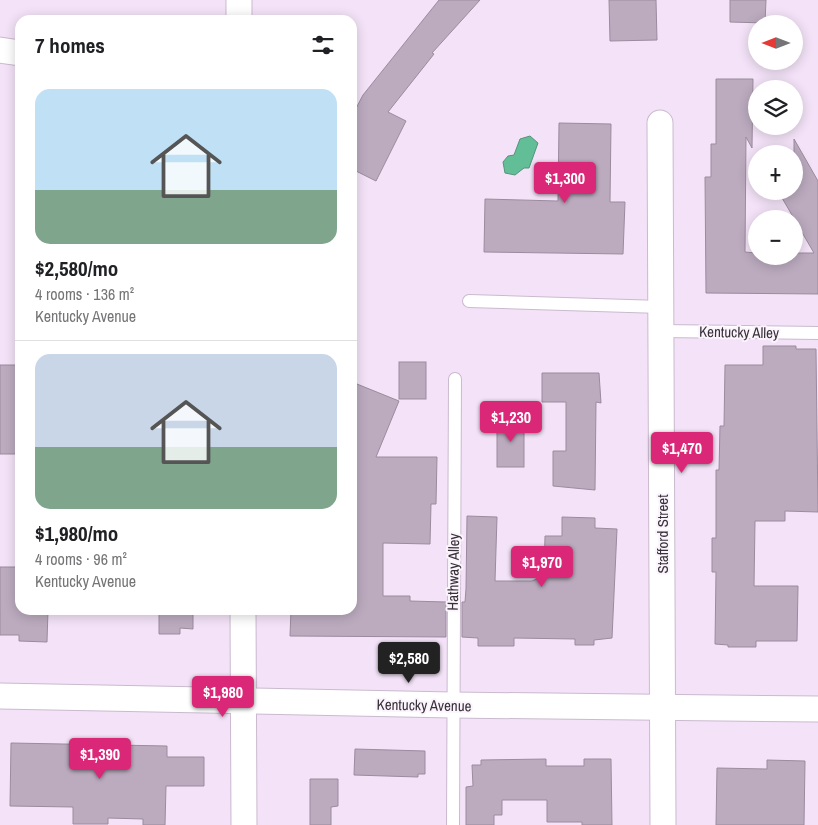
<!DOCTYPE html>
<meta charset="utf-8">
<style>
body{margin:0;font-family:"Archivo Narrow",sans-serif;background:#f6f6f6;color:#202124;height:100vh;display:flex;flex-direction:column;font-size:19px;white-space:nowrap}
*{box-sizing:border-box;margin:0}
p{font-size:16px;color:#757577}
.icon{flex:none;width:28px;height:28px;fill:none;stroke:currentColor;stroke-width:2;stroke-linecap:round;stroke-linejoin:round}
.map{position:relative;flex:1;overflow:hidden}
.side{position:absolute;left:15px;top:15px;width:342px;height:600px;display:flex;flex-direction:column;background:#fff;border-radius:15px;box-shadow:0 2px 12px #0003}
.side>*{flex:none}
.needle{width:32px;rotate:270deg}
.tools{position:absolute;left:748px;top:15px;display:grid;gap:10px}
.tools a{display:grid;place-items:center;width:55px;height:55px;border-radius:50%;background:#fff;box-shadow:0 2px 12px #0003;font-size:25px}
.price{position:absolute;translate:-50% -42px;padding:0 11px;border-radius:5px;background:#db2777;color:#fff;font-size:16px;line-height:32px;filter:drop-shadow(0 1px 2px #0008)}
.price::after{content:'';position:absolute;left:50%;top:30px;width:15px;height:11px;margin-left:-8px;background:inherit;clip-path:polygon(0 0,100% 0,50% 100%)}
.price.selected{background:#222;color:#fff}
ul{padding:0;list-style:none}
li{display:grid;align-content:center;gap:10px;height:265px;padding:0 20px}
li+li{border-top:1px solid #e0e0e0}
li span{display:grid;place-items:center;height:155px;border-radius:15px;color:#555}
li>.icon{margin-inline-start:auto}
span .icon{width:90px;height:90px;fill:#fffc;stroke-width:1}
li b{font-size:21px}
h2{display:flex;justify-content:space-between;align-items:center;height:60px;padding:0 20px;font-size:21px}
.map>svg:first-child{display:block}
.water{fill:#62be97;stroke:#55937b}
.building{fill:#bcabbf;stroke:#9b8b9f}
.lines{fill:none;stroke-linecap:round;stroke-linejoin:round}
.lane-casing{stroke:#cabace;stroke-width:14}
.street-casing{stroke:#cabace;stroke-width:27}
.lane{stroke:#fff;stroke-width:12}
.street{stroke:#fff;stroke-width:25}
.labels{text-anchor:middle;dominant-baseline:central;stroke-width:4;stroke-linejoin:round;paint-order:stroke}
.street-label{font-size:15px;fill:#373039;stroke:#fbf4fd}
</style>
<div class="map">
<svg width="818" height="825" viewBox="0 0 818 825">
<rect width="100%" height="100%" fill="#f4e3f8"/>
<!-- water -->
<polygon class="water" points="530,136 538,143 529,168 524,168 515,175 505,173 503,162 508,156 514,155 520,139"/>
<!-- building -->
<g class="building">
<polygon points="439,0 480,0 432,53 434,54 388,112 406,121 376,181 352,169 352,116 363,95"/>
<polygon points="609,0 656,0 657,40 610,41"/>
<polygon points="730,0 766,0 765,23 730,22"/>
<polygon points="716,79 753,79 752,148 746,137 745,252 756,253 756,256 794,256 794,253 814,253 778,191 794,191 794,139 818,181 818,294 706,293 705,177 711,177 711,144 716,144"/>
<polygon points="559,123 611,124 610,202 625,202 623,254 484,252 485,199 558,201"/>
<polygon points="763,346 796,346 796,349 816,349 818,512 785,511 785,521 755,521 754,586 798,586 797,641 756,641 756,647 728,647 728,645 715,644 716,572 712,572 712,538 716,538 716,470 719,470 720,426 724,426 725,365 763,365"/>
<rect x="399" y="362" width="27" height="37"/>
<rect x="0" y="365" width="20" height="89"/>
<polygon points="542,373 599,373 601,403 596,402 595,490 553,486 553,451 566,451 566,402 542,402"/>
<polygon points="352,382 399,401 376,457 437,457 436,504 431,504 430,544 383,543 383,596 410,596 410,601 446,602 446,637 290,636 291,610 352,610"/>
<rect x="497" y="419" width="27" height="48"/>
<polygon points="467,516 497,517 495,581 532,581 544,576 545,536 562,536 562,517 595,518 595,528 617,529 612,638 594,640 594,645 575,645 575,639 514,638 514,646 478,646 478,638 462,637 462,602 465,602 466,589"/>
<polygon points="0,567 20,567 20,610 48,610 47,642 19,641 19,635 0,635"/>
<polygon points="159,610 193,610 193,629 180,628 180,634 159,634"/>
<polygon points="11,743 167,746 167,757 204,757 204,786 166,786 165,825 143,825 143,819 108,818 108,824 73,824 73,807 10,806"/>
<polygon points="355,749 425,751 425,774 418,774 418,777 354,775"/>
<polygon points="546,759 546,766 584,766 584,759 611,759 612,825 582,825 582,822 547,822 547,800 502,800 502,815 494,815 494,825 466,825 466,787 473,786 472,765 481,765 481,760"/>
<polygon points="767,760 805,761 804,825 716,825 717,768 767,769"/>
<polygon points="310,779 338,779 338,806 331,807 331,825 310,825"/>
</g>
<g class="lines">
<!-- lane casing -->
<g class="lane-casing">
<g id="lane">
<polyline points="469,301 661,307"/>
<polyline points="661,331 818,333"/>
<polyline points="453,825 455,379"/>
</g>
</g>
<!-- street casing -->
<g class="street-casing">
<g id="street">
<polyline points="239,20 239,0"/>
<polyline points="0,50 20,53"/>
<polyline points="660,123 663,825"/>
<polyline points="243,610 244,825"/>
<polyline points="0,696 452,705 818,709"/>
</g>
</g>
<!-- lane -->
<use href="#lane" class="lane"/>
<!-- street -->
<use href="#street" class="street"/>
</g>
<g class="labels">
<!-- street labels -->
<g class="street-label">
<text transform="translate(739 332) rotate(1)">Kentucky Alley</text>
<text transform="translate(662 534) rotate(-90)">Stafford Street</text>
<text transform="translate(453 572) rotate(-89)">Hathway Alley</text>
<text transform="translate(424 705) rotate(1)">Kentucky Avenue</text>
</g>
</g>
</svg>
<div class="tools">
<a><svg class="needle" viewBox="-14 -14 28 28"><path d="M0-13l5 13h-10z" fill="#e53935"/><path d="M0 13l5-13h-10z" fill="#757577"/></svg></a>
<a><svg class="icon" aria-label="layers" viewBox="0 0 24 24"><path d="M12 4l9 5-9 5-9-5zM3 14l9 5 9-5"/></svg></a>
<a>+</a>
<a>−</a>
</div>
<b class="price" style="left:565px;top:204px">$1,300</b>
<b class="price" style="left:511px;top:443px">$1,230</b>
<b class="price" style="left:682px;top:474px">$1,470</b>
<b class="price" style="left:542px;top:588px">$1,970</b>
<b class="price selected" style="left:409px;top:684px">$2,580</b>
<b class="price" style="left:223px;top:718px">$1,980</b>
<b class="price" style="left:100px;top:780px">$1,390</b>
<section class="side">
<h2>7 homes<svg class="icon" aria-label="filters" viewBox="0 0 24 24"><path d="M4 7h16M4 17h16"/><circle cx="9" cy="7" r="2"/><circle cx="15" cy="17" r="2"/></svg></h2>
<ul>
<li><span style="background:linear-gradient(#bfe0f5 65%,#7fa58c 0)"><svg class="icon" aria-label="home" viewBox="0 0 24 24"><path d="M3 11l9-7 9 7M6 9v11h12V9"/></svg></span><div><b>$2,580/mo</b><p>4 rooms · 136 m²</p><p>Kentucky Avenue</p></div></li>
<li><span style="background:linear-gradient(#c9d6e8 60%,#7fa58c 0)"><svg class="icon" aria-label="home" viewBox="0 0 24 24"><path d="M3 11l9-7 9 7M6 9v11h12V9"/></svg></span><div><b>$1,980/mo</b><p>4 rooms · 96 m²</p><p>Kentucky Avenue</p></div></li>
</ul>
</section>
</div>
